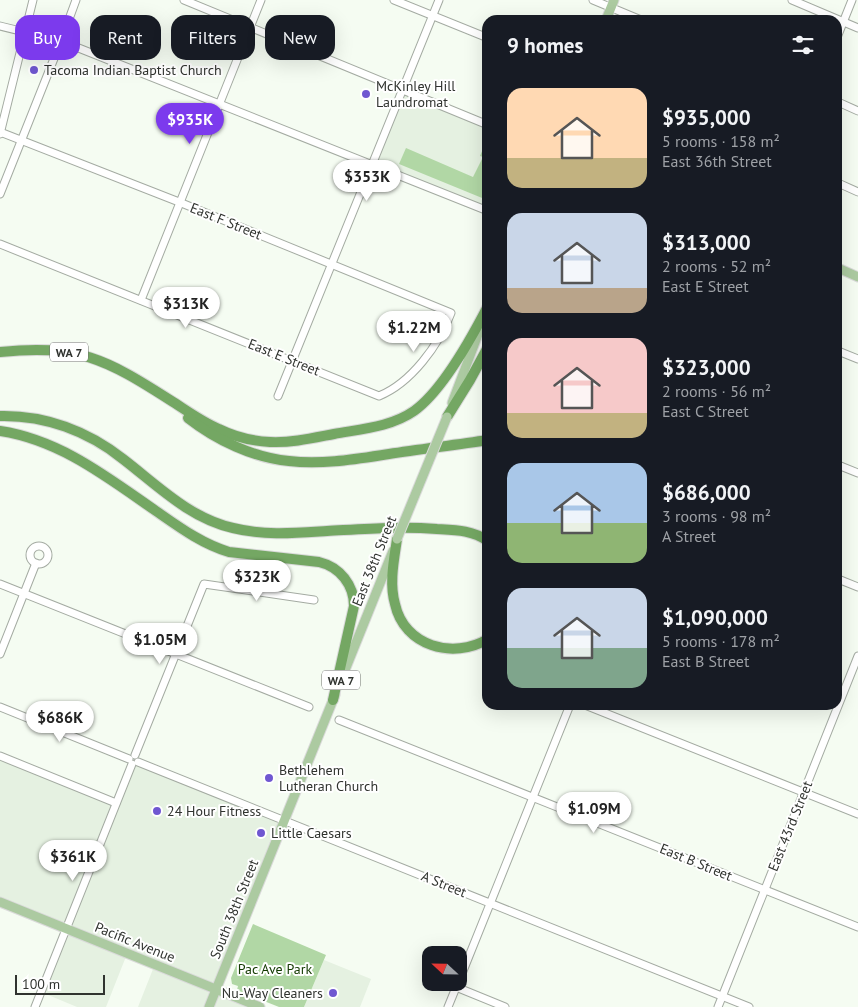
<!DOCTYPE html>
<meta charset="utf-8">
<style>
body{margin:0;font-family:"PT Sans",sans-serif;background:#242831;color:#f1f3f6;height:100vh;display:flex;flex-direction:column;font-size:19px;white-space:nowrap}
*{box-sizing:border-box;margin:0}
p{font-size:16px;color:#9ea1a6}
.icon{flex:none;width:28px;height:28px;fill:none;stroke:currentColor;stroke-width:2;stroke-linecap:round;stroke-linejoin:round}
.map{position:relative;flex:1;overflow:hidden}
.drawer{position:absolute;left:482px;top:15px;width:360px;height:695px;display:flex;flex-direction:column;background:#171b24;border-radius:15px;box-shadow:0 5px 20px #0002}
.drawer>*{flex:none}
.hud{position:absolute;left:15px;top:15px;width:392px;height:45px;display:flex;gap:10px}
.needle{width:32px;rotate:292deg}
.controls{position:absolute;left:422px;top:946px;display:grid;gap:10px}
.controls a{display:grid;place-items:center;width:45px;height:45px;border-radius:10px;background:#171b24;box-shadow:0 5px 20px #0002;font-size:25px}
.scale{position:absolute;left:15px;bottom:12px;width:90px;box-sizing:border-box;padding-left:5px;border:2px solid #30332f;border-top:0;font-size:14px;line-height:18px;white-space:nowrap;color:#30332f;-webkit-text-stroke:4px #fff;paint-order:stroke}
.price{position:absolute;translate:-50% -42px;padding:0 11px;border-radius:18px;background:#fff;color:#222;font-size:16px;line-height:32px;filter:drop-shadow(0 1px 2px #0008)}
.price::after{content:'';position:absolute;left:50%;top:30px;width:15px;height:11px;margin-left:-8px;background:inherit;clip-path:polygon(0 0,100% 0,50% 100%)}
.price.current{background:#7c3aed;color:#fff}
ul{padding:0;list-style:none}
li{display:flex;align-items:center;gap:15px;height:125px;padding:0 25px}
li span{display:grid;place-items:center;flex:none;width:140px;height:100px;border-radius:15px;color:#555}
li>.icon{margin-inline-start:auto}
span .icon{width:60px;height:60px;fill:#fffc;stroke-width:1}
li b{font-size:21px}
h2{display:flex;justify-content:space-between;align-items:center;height:60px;padding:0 25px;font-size:21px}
.tag{padding:0 18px;border-radius:15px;background:#171b24;box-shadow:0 5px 20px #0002;font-size:18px;line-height:45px}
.tag.current{background:#7c3aed;color:#fff}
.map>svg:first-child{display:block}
.built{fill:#e5f1e1}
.green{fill:#b1d7a5}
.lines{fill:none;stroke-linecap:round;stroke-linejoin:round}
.minor-casing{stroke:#a4aba2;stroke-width:9}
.major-casing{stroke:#dadada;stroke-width:11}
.highway-casing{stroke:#dadada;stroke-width:12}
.minor{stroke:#fff;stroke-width:7}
.major{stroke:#accaa1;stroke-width:9}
.highway{stroke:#74a763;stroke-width:10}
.major-bridge-casing{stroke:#dadada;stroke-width:11;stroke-linecap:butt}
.major-bridge{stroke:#accaa1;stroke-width:9}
.poi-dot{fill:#6f57d1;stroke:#fff;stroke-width:2}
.labels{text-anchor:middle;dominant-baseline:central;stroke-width:4;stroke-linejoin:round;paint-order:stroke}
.shield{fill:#fff;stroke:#6e706d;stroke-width:1}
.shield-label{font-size:12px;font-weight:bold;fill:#30332f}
.poi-label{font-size:14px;fill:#30332f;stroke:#fff;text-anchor:start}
.street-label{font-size:14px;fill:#30332f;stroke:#fff}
.park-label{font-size:14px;fill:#133a01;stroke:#fff}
</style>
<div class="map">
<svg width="858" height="1007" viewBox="0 0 858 1007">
<rect width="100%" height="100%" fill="#f5fcf2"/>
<!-- built -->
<g class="built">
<polygon points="402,89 487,125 487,211 371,164"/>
<polygon points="0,756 116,803 133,760 285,821 216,989 260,1007 138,1007 155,964 127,954 106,1007 77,1007 41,992 66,929 0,902"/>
<polygon points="324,960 371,979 360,1007 304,1007"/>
</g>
<!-- green -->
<g class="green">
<polygon points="487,139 487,200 399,164 406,148 473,177 483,157 480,156"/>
<polygon points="253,924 326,955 304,1007 279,1007 237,990 238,986 232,984 231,978"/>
</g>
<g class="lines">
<!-- minor casing -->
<g class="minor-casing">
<g id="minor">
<polyline points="184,0 488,125"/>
<polyline points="394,0 488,38"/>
<polyline points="593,0 641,20"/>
<polyline points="792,0 858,28"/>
<polyline points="0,26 61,41 488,211"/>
<polyline points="838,35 852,0"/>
<polyline points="838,102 858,111"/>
<path d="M0,132L179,202L451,313C439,345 411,383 379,396L0,244"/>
<polyline points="0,134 33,0"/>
<polyline points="838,183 858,192"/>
<polyline points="0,194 61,41 76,0"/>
<polyline points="141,300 261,0"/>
<polyline points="838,351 858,359"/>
<polyline points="278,396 439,0"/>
<polyline points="838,465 858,473"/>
<circle cx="39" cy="555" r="9"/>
<polyline points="838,579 858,587"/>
<polyline points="0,584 309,707"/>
<polyline points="0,654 36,563"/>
<polyline points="585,705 858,814"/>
<polyline points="0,707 129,759"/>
<polyline points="339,720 858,927"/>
<polyline points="135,755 204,584 314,600"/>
<polyline points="0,756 116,803"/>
<polyline points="138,762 749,1007"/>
<polyline points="459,981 570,705"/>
<polyline points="456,987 505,1007"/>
<polyline points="35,1007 132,764"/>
<polyline points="448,1007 457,985"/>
<polyline points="718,1007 858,656"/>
</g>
</g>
<!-- major casing -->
<g class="major-casing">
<g id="major">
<polyline points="606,20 614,0"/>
<polyline points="838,268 858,277"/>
<polyline points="452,403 482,324"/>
<polyline points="341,680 393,551"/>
<polyline points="0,902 260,1007"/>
<polyline points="209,1007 335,695"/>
</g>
</g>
<!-- highway casing -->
<g class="highway-casing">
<g id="highway">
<path d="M0,352C78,344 106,359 170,400C186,410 202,422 219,429C235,437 252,441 270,442C292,443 313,438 334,434C361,429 391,427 414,411C442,391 472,337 488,306"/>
<path d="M0,416C45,415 88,431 123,459C157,485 189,518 233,528C265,536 296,533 327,531C364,529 400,526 437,529C455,530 472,530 488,541"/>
<polyline points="447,417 470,380 488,347"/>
<path d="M188,418C216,440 254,458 289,461C322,465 356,459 389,454C422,449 455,445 488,440"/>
<path d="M0,431C60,440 107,477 156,511C179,527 202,544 229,552L319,562C340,567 354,585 354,606L333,700"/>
<path d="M397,539C394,560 389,583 395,604C404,646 453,660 488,639"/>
</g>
</g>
<!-- minor -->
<use href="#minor" class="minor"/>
<!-- major -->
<use href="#major" class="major"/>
<!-- highway -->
<use href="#highway" class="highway"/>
<!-- major-bridge casing -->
<g class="major-bridge-casing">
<polyline id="major-bridge" points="397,539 447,417"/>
</g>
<!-- major-bridge -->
<use href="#major-bridge" class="major-bridge"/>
</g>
<!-- markers -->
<g class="poi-dot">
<circle cx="34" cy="70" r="5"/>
<circle cx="366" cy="94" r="5"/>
<circle cx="269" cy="778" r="5"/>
<circle cx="157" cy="811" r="5"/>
<circle cx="261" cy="833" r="5"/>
<circle cx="333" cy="993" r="5"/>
</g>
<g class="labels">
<!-- shield labels -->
<g class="shield">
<rect x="50" y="342.5" width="38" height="19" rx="4"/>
<rect x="322" y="670.5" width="38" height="19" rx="4"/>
</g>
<g class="shield-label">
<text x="69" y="352">WA 7</text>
<text x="341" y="680">WA 7</text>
</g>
<!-- poi labels -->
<g class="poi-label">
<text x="44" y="70">Tacoma Indian Baptist Church</text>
<text x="376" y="86">McKinley Hill<tspan x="376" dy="16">Laundromat</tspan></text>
<text x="279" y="770">Bethlehem<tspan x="279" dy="16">Lutheran Church</tspan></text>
<text x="167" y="811">24 Hour Fitness</text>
<text x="271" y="833">Little Caesars</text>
<text x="323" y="993" text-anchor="end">Nu-Way Cleaners</text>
</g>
<!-- street labels -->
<g class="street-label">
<text transform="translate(226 221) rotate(22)">East F Street</text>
<text transform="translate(284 357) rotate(22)">East E Street</text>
<text transform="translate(374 561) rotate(-68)">East 38th Street</text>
<text transform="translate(790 826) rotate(-68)">East 43rd Street</text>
<text transform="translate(696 862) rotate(22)">East B Street</text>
<text transform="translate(444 884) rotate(22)">A Street</text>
<text transform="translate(234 909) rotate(-68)">South 38th Street</text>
<text transform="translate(135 942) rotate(22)">Pacific Avenue</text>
</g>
<!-- park labels -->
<g class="park-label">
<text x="275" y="969">Pac Ave Park</text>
</g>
</g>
</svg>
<div class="controls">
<a><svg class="needle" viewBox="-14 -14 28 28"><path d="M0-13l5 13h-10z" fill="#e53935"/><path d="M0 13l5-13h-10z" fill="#9ea1a6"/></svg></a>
</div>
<div class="scale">100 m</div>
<b class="price current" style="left:190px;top:145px">$935K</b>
<b class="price" style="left:367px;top:202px">$353K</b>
<b class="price" style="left:186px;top:329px">$313K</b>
<b class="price" style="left:414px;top:353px">$1.22M</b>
<b class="price" style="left:257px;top:602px">$323K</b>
<b class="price" style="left:160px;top:665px">$1.05M</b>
<b class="price" style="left:60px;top:743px">$686K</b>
<b class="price" style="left:594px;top:834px">$1.09M</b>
<b class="price" style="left:73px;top:882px">$361K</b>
<div class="hud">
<a class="tag current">Buy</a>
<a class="tag">Rent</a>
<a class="tag">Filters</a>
<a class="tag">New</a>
</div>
<section class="drawer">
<h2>9 homes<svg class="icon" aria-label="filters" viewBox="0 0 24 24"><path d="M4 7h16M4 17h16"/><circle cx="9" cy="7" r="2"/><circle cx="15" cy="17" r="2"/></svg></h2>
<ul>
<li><span style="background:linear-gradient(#ffd9b3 70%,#c2b280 0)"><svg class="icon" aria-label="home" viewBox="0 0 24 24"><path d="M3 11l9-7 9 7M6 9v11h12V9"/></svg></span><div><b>$935,000</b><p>5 rooms · 158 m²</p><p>East 36th Street</p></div></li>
<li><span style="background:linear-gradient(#c9d6e8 75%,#b9a48a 0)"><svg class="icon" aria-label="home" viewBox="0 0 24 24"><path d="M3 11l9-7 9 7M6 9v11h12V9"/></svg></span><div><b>$313,000</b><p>2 rooms · 52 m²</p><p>East E Street</p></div></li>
<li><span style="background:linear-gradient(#f6c9c9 75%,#c2b280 0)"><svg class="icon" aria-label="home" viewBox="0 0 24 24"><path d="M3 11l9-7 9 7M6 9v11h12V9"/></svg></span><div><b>$323,000</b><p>2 rooms · 56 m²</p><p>East C Street</p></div></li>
<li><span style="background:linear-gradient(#a9c7e8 60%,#8fb573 0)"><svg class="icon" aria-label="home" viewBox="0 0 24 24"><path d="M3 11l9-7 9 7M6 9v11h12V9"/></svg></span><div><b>$686,000</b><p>3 rooms · 98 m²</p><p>A Street</p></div></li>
<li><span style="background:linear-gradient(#c9d6e8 60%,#7fa58c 0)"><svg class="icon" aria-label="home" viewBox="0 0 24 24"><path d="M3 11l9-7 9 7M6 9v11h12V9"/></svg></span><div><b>$1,090,000</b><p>5 rooms · 178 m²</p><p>East B Street</p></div></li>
</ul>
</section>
</div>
